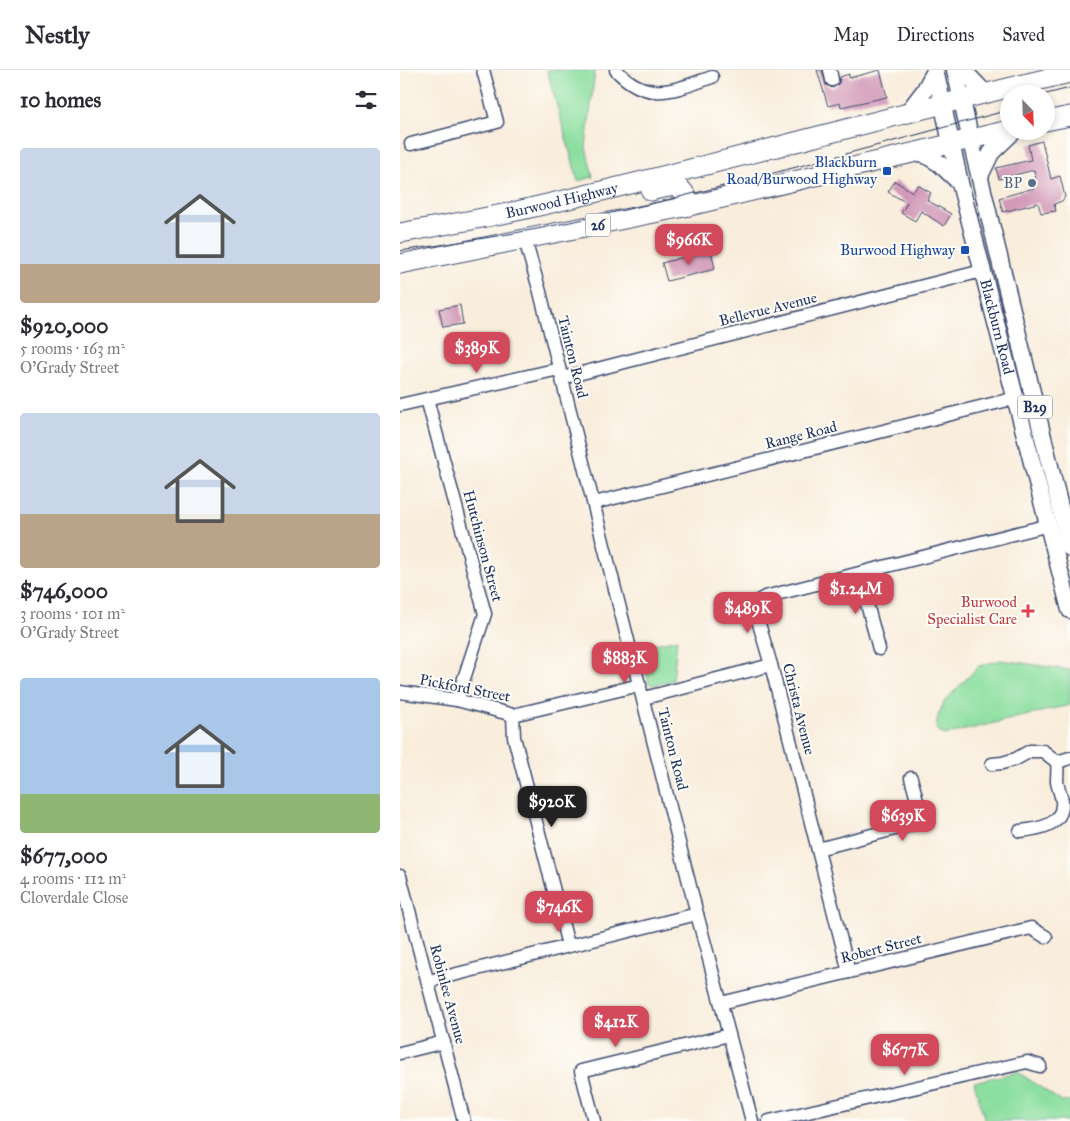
<!DOCTYPE html>
<meta charset="utf-8">
<style>
body{margin:0;font-family:"IM FELL Great Primer",serif;background:#f2f2f3;color:#2b2b33;height:100vh;display:flex;flex-direction:column;font-size:19px;white-space:nowrap}
*{box-sizing:border-box;margin:0}
p{font-size:16px;color:#7c7c81}
.icon{flex:none;width:28px;height:28px;fill:none;stroke:currentColor;stroke-width:2;stroke-linecap:round;stroke-linejoin:round}
.map{position:relative;flex:1;overflow:hidden}
.details{display:flex;flex-direction:column;background:#fff;width:400px}
.details>*{flex:none}
.needle{width:32px;rotate:157deg}
.controls{position:absolute;left:600px;top:15px;display:grid;gap:10px}
.controls a{display:grid;place-items:center;width:55px;height:55px;border-radius:50%;background:#fff;box-shadow:0 2px 8px #0003;font-size:25px}
.price{position:absolute;translate:-50% -42px;padding:0 11px;border-radius:10px;background:#d1495b;color:#fff;font-size:16px;line-height:32px;filter:drop-shadow(0 1px 2px #0008)}
.price::after{content:'';position:absolute;left:50%;top:30px;width:15px;height:11px;margin-left:-8px;background:inherit;clip-path:polygon(0 0,100% 0,50% 100%)}
.price.active{background:#222;color:#fff}
ul{padding:0;list-style:none}
li{display:grid;align-content:center;gap:10px;height:265px;padding:0 20px}
li span{display:grid;place-items:center;height:155px;border-radius:5px;color:#555}
li>.icon{margin-inline-start:auto}
span .icon{width:90px;height:90px;fill:#fffc;stroke-width:1}
li b{font-size:21px}
h2{display:flex;justify-content:space-between;align-items:center;height:60px;padding:0 20px;font-size:21px}
header{display:flex;align-items:center;gap:30px;box-sizing:border-box;height:70px;padding:0 25px;background:#fff;border-bottom:1px solid #e1e1e2}
header strong{font-size:24px}
nav{display:flex;gap:28px;margin-inline-start:auto;font-size:18px}
main{display:flex;flex:1;min-height:0}
.map>svg:first-child{display:block}
.green{fill:#8cdfa0;stroke:#54877f}
.building{fill:#d299b8}
.lines{fill:none;stroke-linecap:round;stroke-linejoin:round}
.minor-casing{stroke:#3c4c71;stroke-width:15}
.major-casing{stroke:#3c4c71;stroke-width:19}
.highway-casing{stroke:#3c4c71;stroke-width:21}
.minor{stroke:#fff;stroke-width:12}
.major{stroke:#fff;stroke-width:16}
.highway{stroke:#fff;stroke-width:19}
.tram{stroke:#1b2f5e;stroke-width:1}
.transit-dot{fill:#1a4fb4;stroke:#fdfcf7;stroke-width:2}
.service-dot{fill:#5c6f8a;stroke:#fdfcf7;stroke-width:2}
.health-dot{fill:#e0444e;stroke:#fdfcf7;stroke-width:2}
.labels{text-anchor:middle;dominant-baseline:central;stroke-width:4;stroke-linejoin:round;paint-order:stroke}
.shield{fill:#fdfcf7;stroke:#5f6c8c;stroke-width:1}
.shield-label{font-size:14px;font-weight:bold;fill:#1b2f5e}
.transit-label{font-size:15px;fill:#164399;stroke:#fdfcf7;text-anchor:end}
.service-label{font-size:15px;fill:#4e5e75;stroke:#fdfcf7;text-anchor:end}
.street-label{font-size:15px;fill:#1b2f5e;stroke:#fdfcf7}
.health-label{font-size:15px;fill:#be3a42;stroke:#fdfcf7;text-anchor:end}
</style>
<header>
<strong>Nestly</strong>
<nav><a>Map</a><a>Directions</a><a>Saved</a></nav>
</header>
<main>
<section class="details">
<h2>10 homes<svg class="icon" aria-label="filters" viewBox="0 0 24 24"><path d="M4 7h16M4 17h16"/><circle cx="9" cy="7" r="2"/><circle cx="15" cy="17" r="2"/></svg></h2>
<ul>
<li><span style="background:linear-gradient(#c9d6e8 75%,#b9a48a 0)"><svg class="icon" aria-label="home" viewBox="0 0 24 24"><path d="M3 11l9-7 9 7M6 9v11h12V9"/></svg></span><div><b>$920,000</b><p>5 rooms · 163 m²</p><p>O'Grady Street</p></div></li>
<li><span style="background:linear-gradient(#c9d6e8 65%,#b9a48a 0)"><svg class="icon" aria-label="home" viewBox="0 0 24 24"><path d="M3 11l9-7 9 7M6 9v11h12V9"/></svg></span><div><b>$746,000</b><p>3 rooms · 101 m²</p><p>O'Grady Street</p></div></li>
<li><span style="background:linear-gradient(#a9c7e8 75%,#8fb573 0)"><svg class="icon" aria-label="home" viewBox="0 0 24 24"><path d="M3 11l9-7 9 7M6 9v11h12V9"/></svg></span><div><b>$677,000</b><p>4 rooms · 112 m²</p><p>Cloverdale Close</p></div></li>
</ul>
</section>
<div class="map">
<svg width="670" height="1051" viewBox="0 0 670 1051">
<rect width="100%" height="100%" fill="#fdfcf7"/>
<filter id="ink" filterUnits="userSpaceOnUse"><feTurbulence type="fractalNoise" baseFrequency=".02" numOctaves="2"/><feDisplacementMap in="SourceGraphic" scale="10" xChannelSelector="R" yChannelSelector="G"/><feConvolveMatrix kernelMatrix="1 2 1 2 8 2 1 2 1" color-interpolation-filters="sRGB"/></filter>
<filter id="wash" filterUnits="userSpaceOnUse"><feTurbulence type="fractalNoise" baseFrequency=".0096" numOctaves="4" result="noise"/><feDisplacementMap in="SourceGraphic" scale="20" xChannelSelector="R" yChannelSelector="G"/><feGaussianBlur stdDeviation="1.12" result="paint"/><feColorMatrix in="noise" values="0 0 0 0 0 0 0 0 0 0 0 0 0 0 0 0 0 1.4 0 .05"/><feComposite in="paint" operator="in"/></filter>
<g filter="url(#wash)">
<rect width="100%" height="100%" fill="#f9eddc"/>
<!-- green -->
<g class="green">
<polygon points="147,0 195,0 186,77 193,107 178,111"/>
<polygon points="277,569 273,611 252,615 249,613 241,577"/>
<polygon points="601,590 670,600 670,635 544,665 536,659 538,646 544,632 579,596"/>
<polygon points="618,1002 662,1032 670,1031 670,1051 585,1051 574,1012"/>
</g>
<g id="blocks">
<!-- building -->
<g class="building">
<polygon points="417,0 422,0 426,15 433,18 439,13 440,7 449,4 449,8 480,0 487,27 441,37 440,33 428,36"/>
<polygon points="642,71 651,109 660,106 665,127 662,131 654,134 656,141 641,143 638,133 603,142 599,128 634,118 637,113 634,100 599,109 596,98 631,90 628,75"/>
<polygon points="495,111 513,122 518,115 531,123 527,130 551,144 544,156 521,141 515,151 501,143 507,133 488,122"/>
<polygon points="311,180 315,199 267,211 262,193"/>
<polygon points="60,235 63,254 43,257 39,239"/>
</g>
</g>
</g>
<g filter="url(#ink)">
<use href="#blocks" fill-opacity="0" stroke="#3c4c71" stroke-width="1"/>
<g class="lines">
<!-- minor casing -->
<g class="minor-casing">
<g id="minor">
<path d="M216,0C248,34 275,20 312,7"/>
<polyline points="430,0 432,10"/>
<polyline points="11,74 97,52 83,0"/>
<polyline points="125,170 140,222 297,844 352,1051"/>
<polyline points="162,308 582,201"/>
<polyline points="27,329 85,544 57,630"/>
<polyline points="0,335 159,299"/>
<polyline points="194,433 616,328"/>
<polyline points="459,504 479,579"/>
<polyline points="0,622 57,630 113,645 240,615"/>
<polyline points="244,628 371,595"/>
<polyline points="113,645 114,667 168,875"/>
<polyline points="657,692 670,688"/>
<path d="M592,694L602,693L616,689L630,681H643L657,692C658,698 657,705 657,712C658,718 661,724 662,731C664,756 638,759 620,761"/>
<path d="M418,779L510,755C524,741 515,725 511,708"/>
<polyline points="0,806 64,1051"/>
<polyline points="449,902 371,595 355,540 356,532 365,527 649,455"/>
<polyline points="29,911 297,844"/>
<polyline points="321,933 631,858 646,867"/>
<polyline points="0,983 44,972"/>
<polyline points="194,1051 181,1001 329,965"/>
<polyline points="369,1051 627,992 640,996"/>
</g>
</g>
<!-- major casing -->
<g class="major-casing">
<g id="major">
<path id="s1" d="M535,0L560,113L670,540"/>
<polyline points="555,0 574,84 670,478"/>
<polyline points="563,0 585,23"/>
<polyline points="508,42 524,21 535,1"/>
<polyline points="519,81 540,94 560,113"/>
<polyline points="580,106 591,83 614,61"/>
</g>
</g>
<!-- highway casing -->
<g class="highway-casing">
<g id="highway">
<polyline points="646,51 670,46"/>
<path d="M251,121C270,116 284,110 289,136"/>
<path id="s2" d="M0,163C43,155 87,148 130,138C311,97 489,45 670,3"/>
<polyline points="0,194 289,136 609,60"/>
</g>
</g>
<!-- minor -->
<use href="#minor" class="minor"/>
<!-- major -->
<use href="#major" class="major"/>
<!-- highway -->
<use href="#highway" class="highway"/>
<!-- tram -->
<g class="tram">
<polyline points="646,24 670,18"/>
<path d="M0,181C47,174 95,167 142,158C299,126 454,81 609,40"/>
</g>
</g>
</g>
<!-- markers -->
<g class="transit-dot">
<rect x="482" y="96" width="10" height="10" rx="2.5"/>
<rect x="560" y="175" width="10" height="10" rx="2.5"/>
</g>
<circle class="service-dot" cx="632" cy="113" r="5"/>
<path class="health-dot" d="M625.5 533.5h5v5h5v5h-5v5h-5v-5h-5v-5h5z"/>
<g class="labels">
<!-- shield labels -->
<g class="shield">
<rect x="185.5" y="143.5" width="25" height="23" rx="4"/>
<rect x="617.5" y="325.5" width="35" height="23" rx="4"/>
</g>
<g class="shield-label">
<text x="198" y="155">26</text>
<text x="635" y="337">B29</text>
</g>
<!-- transit labels -->
<g class="transit-label">
<text x="477" y="92">Blackburn<tspan x="477" dy="17">Road/Burwood Highway</tspan></text>
<text x="555" y="180">Burwood Highway</text>
</g>
<!-- service labels -->
<g class="service-label">
<text x="622" y="113">BP</text>
</g>
<!-- street labels -->
<g class="street-label">
<text stroke="none"><textPath href="#s2" startOffset="165">Burwood Highway</textPath></text>
<text transform="translate(368 239) rotate(-14)">Bellevue Avenue</text>
<text stroke="none"><textPath href="#s1" startOffset="264">Blackburn Road</textPath></text>
<text transform="translate(173 287) rotate(76)">Tainton Road</text>
<text transform="translate(401 365) rotate(-14)">Range Road</text>
<text transform="translate(83 476) rotate(75)">Hutchinson Street</text>
<text transform="translate(65 618) rotate(11)">Pickford Street</text>
<text transform="translate(399 639) rotate(76)">Christa Avenue</text>
<text transform="translate(273 679) rotate(76)">Tainton Road</text>
<text transform="translate(481 878) rotate(-14)">Robert Street</text>
<text transform="translate(48 924) rotate(75)">Robinlee Avenue</text>
</g>
<!-- health labels -->
<g class="health-label">
<text x="617" y="532">Burwood<tspan x="617" dy="17">Specialist Care</tspan></text>
</g>
</g>
</svg>
<div class="controls">
<a><svg class="needle" viewBox="-14 -14 28 28"><path d="M0-13l5 13h-10z" fill="#e53935"/><path d="M0 13l5-13h-10z" fill="#7c7c81"/></svg></a>
</div>
<b class="price" style="left:289px;top:196px">$966K</b>
<b class="price" style="left:77px;top:304px">$389K</b>
<b class="price" style="left:456px;top:545px">$1.24M</b>
<b class="price" style="left:348px;top:564px">$489K</b>
<b class="price" style="left:225px;top:614px">$883K</b>
<b class="price active" style="left:152px;top:758px">$920K</b>
<b class="price" style="left:503px;top:772px">$639K</b>
<b class="price" style="left:159px;top:863px">$746K</b>
<b class="price" style="left:216px;top:978px">$412K</b>
<b class="price" style="left:505px;top:1006px">$677K</b>
</div>
</main>
